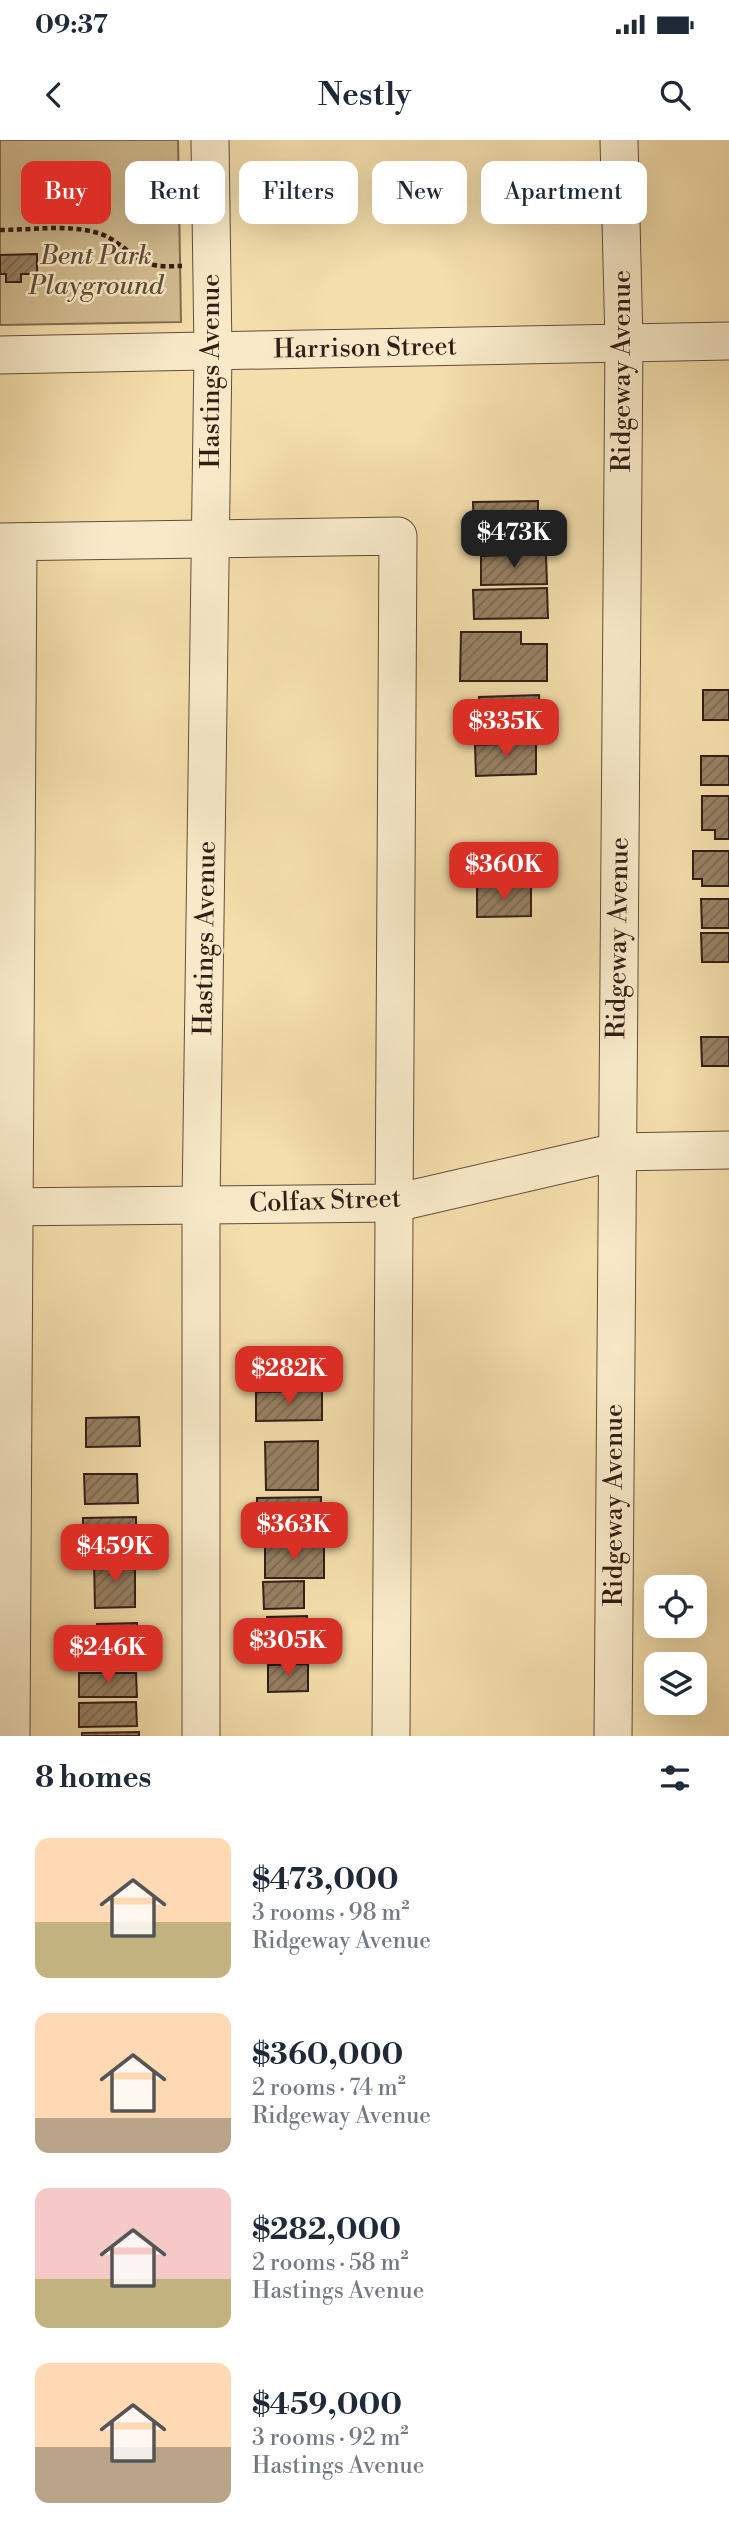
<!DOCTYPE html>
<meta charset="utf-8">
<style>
body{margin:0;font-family:"Libre Bodoni",serif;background:#f2f2f3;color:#1f2937;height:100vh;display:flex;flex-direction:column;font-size:26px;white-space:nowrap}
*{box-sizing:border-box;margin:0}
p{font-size:23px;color:#747a83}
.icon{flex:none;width:38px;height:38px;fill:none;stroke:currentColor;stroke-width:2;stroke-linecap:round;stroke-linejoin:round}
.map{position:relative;height:1596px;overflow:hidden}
.details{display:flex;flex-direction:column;background:#fff;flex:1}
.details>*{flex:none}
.top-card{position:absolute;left:21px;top:21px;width:688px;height:63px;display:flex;gap:14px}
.fabs{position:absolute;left:644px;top:1435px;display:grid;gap:14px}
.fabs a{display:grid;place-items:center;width:63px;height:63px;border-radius:14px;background:#fff;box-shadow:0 7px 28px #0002;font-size:35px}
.price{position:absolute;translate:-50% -60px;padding:0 16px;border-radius:14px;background:#d93025;color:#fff;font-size:23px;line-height:46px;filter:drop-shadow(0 2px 4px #0008)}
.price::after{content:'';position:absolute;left:50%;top:42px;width:21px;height:16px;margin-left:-10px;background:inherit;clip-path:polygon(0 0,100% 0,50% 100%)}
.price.current{background:#222;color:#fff}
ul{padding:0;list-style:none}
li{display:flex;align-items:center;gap:21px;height:175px;padding:0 35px}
li span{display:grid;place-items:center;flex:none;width:196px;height:140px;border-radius:14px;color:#555}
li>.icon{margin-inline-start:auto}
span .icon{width:84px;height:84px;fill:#fffc;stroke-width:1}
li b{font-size:30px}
h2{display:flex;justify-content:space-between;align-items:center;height:84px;padding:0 35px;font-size:30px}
.pill{padding:0 24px;border-radius:14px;background:#fff;box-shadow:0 7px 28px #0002;font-size:24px;line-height:63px}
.pill.current{background:#d93025;color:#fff}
.status{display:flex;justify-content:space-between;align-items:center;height:49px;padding:0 35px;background:#fff;direction:ltr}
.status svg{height:19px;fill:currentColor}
header{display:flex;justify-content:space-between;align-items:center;height:91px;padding:0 35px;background:#fff;font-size:32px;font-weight:600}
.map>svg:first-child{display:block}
.park{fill:#d3bd92;stroke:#836d54;stroke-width:2}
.building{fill:url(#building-hatch);stroke:#331d16;stroke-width:2}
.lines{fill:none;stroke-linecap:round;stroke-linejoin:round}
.minor-casing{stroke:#634d3c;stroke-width:39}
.path{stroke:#331d16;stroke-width:4.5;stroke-dasharray:5 3.5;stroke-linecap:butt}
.minor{stroke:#f8eac9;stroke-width:37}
.labels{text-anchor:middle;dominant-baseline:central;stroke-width:5;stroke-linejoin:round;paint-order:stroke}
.park-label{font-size:26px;font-style:italic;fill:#634d3b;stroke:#f8eac9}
.street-label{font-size:26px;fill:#331d16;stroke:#f8eac9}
</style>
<div class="status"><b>09:37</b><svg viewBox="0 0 49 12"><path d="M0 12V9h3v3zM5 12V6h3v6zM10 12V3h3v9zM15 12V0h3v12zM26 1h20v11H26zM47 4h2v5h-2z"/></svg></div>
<header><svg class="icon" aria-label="back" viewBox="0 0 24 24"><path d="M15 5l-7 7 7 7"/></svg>Nestly<svg class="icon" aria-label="search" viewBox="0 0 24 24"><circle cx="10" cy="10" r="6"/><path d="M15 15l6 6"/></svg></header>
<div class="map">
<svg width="729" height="1596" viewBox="0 0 729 1596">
<defs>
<pattern id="building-hatch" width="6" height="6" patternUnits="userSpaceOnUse" patternTransform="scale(1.75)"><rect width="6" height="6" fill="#978164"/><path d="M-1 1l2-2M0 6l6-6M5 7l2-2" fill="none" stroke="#7c6951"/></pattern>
</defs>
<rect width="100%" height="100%" fill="#f4deac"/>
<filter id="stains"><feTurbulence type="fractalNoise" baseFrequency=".00286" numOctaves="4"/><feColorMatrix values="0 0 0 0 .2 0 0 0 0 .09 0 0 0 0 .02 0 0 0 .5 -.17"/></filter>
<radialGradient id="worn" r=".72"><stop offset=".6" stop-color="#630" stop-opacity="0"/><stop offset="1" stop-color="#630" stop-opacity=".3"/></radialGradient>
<!-- park -->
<polygon class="park" points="0,0 178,0 181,182 0,185"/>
<!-- building -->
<g class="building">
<polygon points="37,114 37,134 21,134 21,142 6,142 6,134 0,134 0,115"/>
<polygon points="538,361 538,392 474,393 473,362"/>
<polygon points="546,414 547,444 481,445 481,416"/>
<polygon points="547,448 548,478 474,479 473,450"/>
<polygon points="461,492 521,492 521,504 547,504 547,541 460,541"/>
<rect x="703" y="550" width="26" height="30"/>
<polygon points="539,555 540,584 522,585 523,589 479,590 479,557"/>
<polygon points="536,603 536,634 476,636 475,605"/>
<rect x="701" y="616" width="28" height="29"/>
<polygon points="702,656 729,656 729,699 715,699 715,690 702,690"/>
<polygon points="540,704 540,733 479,734 479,705"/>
<polygon points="693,711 729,711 729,746 702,746 702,739 693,739"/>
<polygon points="531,746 531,776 477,777 477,747"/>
<polygon points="701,759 729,759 729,788 702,788"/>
<polygon points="701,793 729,793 729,822 702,822"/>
<polygon points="701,897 729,897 729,926 702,926"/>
<polygon points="322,1251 322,1280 256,1281 256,1252"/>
<polygon points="139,1277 140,1306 86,1307 86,1278"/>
<polygon points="318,1301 318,1350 266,1350 265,1302"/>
<polygon points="84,1334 137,1334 138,1363 85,1364"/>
<polygon points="321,1357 321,1384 257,1385 257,1358"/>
<polygon points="136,1377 136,1406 83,1407 83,1378"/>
<rect x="265" y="1405" width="59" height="33"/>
<polygon points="94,1420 135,1420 135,1467 95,1468"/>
<polygon points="304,1441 304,1468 264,1469 263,1442"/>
<polygon points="307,1476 308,1503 268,1504 267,1477"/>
<polygon points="137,1483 137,1510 97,1511 97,1484"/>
<polygon points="308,1524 308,1551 268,1552 268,1525"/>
<polygon points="79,1533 136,1533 137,1557 79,1557"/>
<polygon points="136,1562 137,1586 79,1587 79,1563"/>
<polygon points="139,1592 139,1596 82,1596 82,1593"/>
</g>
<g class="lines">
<!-- minor casing -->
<g class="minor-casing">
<g id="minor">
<polyline points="0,215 729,201"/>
<polyline points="0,402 398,396 391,1596"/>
<polyline points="0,1067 395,1063 616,1012 729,1010"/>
<polyline points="11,1596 18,402"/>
<polyline points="201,1596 201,1065 213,212 210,0"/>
<polyline points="613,1596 624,202 619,0"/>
</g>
</g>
<!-- path -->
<path class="path" d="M0,90C31,90 68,84 98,93C119,99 134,121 154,125C163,127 173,126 182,126"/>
<!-- minor -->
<use href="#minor" class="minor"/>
</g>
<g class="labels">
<!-- park labels -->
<g class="park-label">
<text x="96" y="116">Bent Park<tspan x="96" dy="30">Playground</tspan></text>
</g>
<!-- street labels -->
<g class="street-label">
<text transform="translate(365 208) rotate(-1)">Harrison Street</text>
<text transform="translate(211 231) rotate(-90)">Hastings Avenue</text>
<text transform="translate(622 231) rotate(-90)">Ridgeway Avenue</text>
<text transform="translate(205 798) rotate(-89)">Hastings Avenue</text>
<text transform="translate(618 798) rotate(-89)">Ridgeway Avenue</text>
<text transform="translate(325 1061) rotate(-2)">Colfax Street</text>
<text transform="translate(614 1365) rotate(-90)">Ridgeway Avenue</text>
</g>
</g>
<rect width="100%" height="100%" filter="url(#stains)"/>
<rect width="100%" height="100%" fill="url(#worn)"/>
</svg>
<div class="fabs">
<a><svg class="icon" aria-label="locate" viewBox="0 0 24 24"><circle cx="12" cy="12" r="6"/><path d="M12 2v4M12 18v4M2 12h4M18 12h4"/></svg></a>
<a><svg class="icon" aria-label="layers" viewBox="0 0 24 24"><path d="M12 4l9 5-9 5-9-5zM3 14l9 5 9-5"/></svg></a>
</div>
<b class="price current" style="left:514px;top:430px">$473K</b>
<b class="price" style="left:506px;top:619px">$335K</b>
<b class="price" style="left:504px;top:762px">$360K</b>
<b class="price" style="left:289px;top:1266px">$282K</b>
<b class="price" style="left:294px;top:1422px">$363K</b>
<b class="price" style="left:115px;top:1444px">$459K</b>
<b class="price" style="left:288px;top:1538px">$305K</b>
<b class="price" style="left:108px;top:1545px">$246K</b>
<div class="top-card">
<a class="pill current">Buy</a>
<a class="pill">Rent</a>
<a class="pill">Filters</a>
<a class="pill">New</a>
<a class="pill">Apartment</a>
</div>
</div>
<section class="details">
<h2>8 homes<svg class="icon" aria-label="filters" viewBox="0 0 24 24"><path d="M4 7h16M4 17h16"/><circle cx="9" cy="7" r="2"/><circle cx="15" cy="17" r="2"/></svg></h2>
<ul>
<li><span style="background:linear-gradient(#ffd9b3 60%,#c2b280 0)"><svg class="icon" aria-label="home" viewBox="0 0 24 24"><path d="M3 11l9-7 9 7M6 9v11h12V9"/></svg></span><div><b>$473,000</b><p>3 rooms · 98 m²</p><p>Ridgeway Avenue</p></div></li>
<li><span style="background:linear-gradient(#ffd9b3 75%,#b9a48a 0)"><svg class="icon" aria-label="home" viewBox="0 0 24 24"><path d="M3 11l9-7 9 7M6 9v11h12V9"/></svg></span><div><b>$360,000</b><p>2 rooms · 74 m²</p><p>Ridgeway Avenue</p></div></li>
<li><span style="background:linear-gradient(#f6c9c9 65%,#c2b280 0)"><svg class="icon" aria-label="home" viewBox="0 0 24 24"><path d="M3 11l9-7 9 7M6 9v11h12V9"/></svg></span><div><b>$282,000</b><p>2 rooms · 58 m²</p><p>Hastings Avenue</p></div></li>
<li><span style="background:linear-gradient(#ffd9b3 60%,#b9a48a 0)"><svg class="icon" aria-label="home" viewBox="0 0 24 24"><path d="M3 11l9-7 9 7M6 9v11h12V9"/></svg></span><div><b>$459,000</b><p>3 rooms · 92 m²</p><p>Hastings Avenue</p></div></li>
</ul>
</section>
